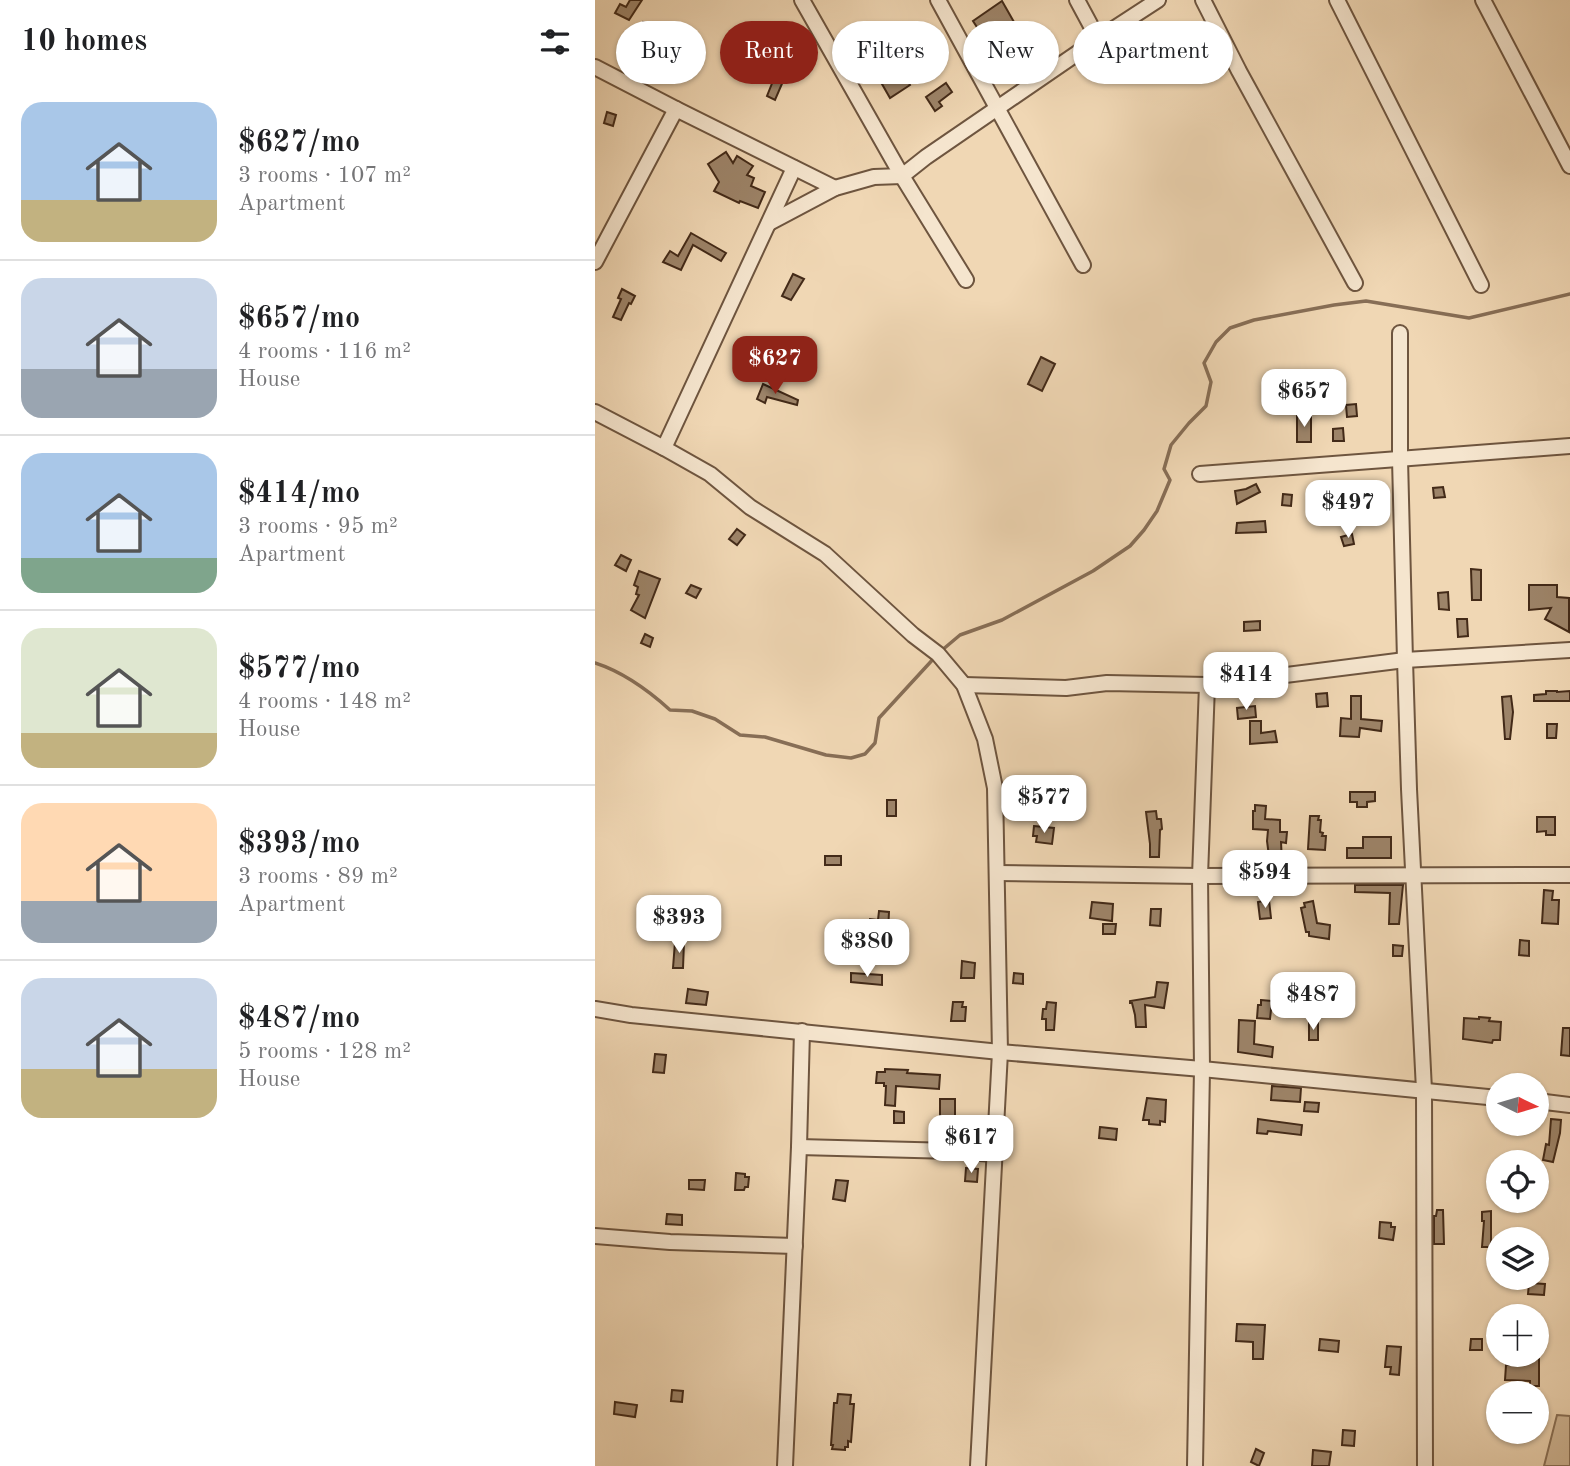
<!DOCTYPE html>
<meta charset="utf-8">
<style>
body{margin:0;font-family:"Old Standard TT",serif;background:#f2f2f2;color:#202124;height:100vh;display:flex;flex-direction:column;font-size:26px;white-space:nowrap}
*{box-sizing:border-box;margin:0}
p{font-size:23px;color:#757577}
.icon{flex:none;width:38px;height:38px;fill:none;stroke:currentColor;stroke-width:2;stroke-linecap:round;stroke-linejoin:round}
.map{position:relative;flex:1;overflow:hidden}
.drawer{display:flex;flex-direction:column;background:#fff;width:595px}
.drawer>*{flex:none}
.top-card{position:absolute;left:21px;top:21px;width:665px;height:63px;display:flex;gap:14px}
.needle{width:46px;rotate:95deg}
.buttons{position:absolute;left:891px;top:1073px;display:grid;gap:14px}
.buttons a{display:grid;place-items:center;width:63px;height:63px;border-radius:50%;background:#fff;box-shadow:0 2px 5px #0004;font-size:35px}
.price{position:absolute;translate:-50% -60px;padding:0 16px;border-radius:14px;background:#fff;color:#222;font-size:23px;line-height:46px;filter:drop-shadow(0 2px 4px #0008)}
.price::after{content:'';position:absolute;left:50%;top:42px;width:21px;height:16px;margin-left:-10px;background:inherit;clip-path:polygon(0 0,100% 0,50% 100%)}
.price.active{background:#8f2418;color:#fff}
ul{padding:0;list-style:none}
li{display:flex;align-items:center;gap:21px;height:175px;padding:0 21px}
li+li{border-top:2px solid #e0e0e0}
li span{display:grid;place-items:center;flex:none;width:196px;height:140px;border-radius:21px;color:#555}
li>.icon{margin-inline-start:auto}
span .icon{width:84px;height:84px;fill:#fffc;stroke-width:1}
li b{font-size:30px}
h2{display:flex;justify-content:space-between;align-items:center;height:84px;padding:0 21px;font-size:30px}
.chip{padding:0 24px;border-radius:32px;background:#fff;box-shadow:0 2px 5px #0004;font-size:24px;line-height:63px}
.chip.active{background:#8f2418;color:#fff}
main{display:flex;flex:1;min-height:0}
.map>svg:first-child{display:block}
.green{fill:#d3ba99;stroke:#8b7258;stroke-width:2}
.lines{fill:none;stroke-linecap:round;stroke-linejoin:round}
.stream{stroke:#876e56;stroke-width:3.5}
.building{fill:#9d8469;stroke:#432a18;stroke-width:2}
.minor-casing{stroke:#6e553f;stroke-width:18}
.minor{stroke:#f5e5ce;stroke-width:14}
</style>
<main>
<section class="drawer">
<h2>10 homes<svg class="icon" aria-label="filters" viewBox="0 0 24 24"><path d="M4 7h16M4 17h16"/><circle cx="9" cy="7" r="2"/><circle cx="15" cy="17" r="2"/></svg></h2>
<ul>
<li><span style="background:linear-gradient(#a9c7e8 70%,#c2b280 0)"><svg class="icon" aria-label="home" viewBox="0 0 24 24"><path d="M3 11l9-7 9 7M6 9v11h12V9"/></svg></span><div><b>$627/mo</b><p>3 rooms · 107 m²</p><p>Apartment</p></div></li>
<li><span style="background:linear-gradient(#c9d6e8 65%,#9aa5b1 0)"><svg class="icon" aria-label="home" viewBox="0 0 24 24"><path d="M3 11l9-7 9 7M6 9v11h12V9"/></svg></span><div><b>$657/mo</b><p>4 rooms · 116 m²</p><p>House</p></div></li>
<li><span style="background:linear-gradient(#a9c7e8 75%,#7fa58c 0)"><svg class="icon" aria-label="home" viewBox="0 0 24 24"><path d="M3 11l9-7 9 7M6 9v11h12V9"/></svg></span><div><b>$414/mo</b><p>3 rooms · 95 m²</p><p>Apartment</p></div></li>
<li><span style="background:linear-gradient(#dfe7d0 75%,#c2b280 0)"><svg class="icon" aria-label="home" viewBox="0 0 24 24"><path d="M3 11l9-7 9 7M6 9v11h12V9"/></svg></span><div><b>$577/mo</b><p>4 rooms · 148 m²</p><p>House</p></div></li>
<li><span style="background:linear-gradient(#ffd9b3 70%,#9aa5b1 0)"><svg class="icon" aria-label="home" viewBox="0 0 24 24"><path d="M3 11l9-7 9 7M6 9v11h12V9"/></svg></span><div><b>$393/mo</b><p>3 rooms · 89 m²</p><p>Apartment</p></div></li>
<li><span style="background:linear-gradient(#c9d6e8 65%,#c2b280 0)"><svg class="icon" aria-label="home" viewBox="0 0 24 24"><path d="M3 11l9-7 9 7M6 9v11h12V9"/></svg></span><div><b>$487/mo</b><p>5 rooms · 128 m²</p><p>House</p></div></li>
</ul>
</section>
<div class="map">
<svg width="975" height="1466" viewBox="0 0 975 1466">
<rect width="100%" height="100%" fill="#f0d7b4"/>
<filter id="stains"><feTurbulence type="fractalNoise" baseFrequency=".00286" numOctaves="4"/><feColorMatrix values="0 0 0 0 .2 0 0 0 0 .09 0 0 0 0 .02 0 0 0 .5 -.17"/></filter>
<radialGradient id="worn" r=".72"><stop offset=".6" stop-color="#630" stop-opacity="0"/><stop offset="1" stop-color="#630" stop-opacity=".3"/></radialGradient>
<!-- green -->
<polygon class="green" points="962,1415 975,1416 975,1466 949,1466"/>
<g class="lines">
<!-- stream -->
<g class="stream">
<polyline points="346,651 365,635 407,620 498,571 535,546 549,530 562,511 575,480 569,469 576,445 594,423 611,406 616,382 609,363 621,342 635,328 659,320 739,305 771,301 874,318 975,294"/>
<path d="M0,663C28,672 54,691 75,710L97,711L120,719L145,735L170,737L231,755L256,758L270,754L280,743L284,718L341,656"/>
</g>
</g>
<!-- building -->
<g class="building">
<polygon points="35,0 47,0 34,20 20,13 25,4 31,7"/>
<polygon points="407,1 423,29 396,49 378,21"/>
<polygon points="48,22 64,29 60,38 44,32"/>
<polygon points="337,34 343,43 317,60 311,52"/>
<polygon points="307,72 315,85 295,98 287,84"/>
<polygon points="180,76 189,79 180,100 172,96"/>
<polygon points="351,83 357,92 344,102 347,106 340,111 331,97"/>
<polygon points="12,112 21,115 18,126 9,123"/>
<polygon points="131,152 138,163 142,156 158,166 152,175 159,178 156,186 170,192 163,208 145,201 144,203 119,191 124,182 113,164"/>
<polygon points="96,233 131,253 126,261 98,245 86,270 68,262 75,251 83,256"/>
<polygon points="198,274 209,279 196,300 187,296"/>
<polygon points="27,289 40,296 36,304 34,303 26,320 18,317 26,299 23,298"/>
<polygon points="446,357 460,364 447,391 433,384"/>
<polygon points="168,384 203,400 202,405 172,397 170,403 162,399"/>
<polygon points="761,404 762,416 752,417 751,405"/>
<polygon points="702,415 716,416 716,442 702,442"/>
<polygon points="748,428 749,441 738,441 738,429"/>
<polygon points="661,484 665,492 642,504 640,491 651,489"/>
<polygon points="848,487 850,497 839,498 838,488"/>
<polygon points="688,494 697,495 696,506 687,505"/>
<polygon points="670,521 671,532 641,533 642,523"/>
<polygon points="142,529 150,535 142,545 134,539"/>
<polygon points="757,534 759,544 749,546 746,537"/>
<polygon points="26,555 36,560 31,571 20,565"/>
<polygon points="876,569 886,570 886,600 877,600"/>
<polygon points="44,571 65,579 50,618 36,610 44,595 41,594 43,587 39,585"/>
<polygon points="96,585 106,589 101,598 91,593"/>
<polygon points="934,585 962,585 962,597 974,598 974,632 950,619 956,608 934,610"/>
<polygon points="853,592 854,610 844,609 843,593"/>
<polygon points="862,619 872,619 873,636 863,637"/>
<polygon points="665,621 665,630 649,631 649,622"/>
<polygon points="50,634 58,638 55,647 46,643"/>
<polygon points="951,691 962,691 962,692 975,691 975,701 939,701 939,695 951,694"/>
<polygon points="732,693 733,706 722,707 721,694"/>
<polygon points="756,696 766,696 766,719 787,721 786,731 765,728 764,737 745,736 746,718 756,719"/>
<polygon points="916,696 918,712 915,739 910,739 907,697"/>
<polygon points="660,706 661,717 643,719 642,708"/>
<polygon points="655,721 666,721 666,733 680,731 682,742 655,744"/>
<polygon points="952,724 962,724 961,738 952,738"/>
<polygon points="755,792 780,792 780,801 772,802 772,807 762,807 762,802 755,802"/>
<rect x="292" y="800" width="9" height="16"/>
<polygon points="660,805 671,806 670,819 685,820 685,832 692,832 691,843 686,842 687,863 675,864 672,841 673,830 658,829 658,811 660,811"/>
<polygon points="561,811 562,819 566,819 567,829 565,830 564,857 555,857 555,844 551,812"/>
<polygon points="715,816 724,816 723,820 726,820 725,832 728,833 727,836 731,836 730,850 713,849"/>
<polygon points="942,817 960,817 960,835 951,835 951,831 942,832"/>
<polygon points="439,826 459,828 457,844 441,842 442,836 438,836"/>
<polygon points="768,837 796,837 796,858 752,858 752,848 768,848"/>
<rect x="230" y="856" width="16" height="9"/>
<polygon points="760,885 808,885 804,924 794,924 795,893 760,892"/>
<polygon points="949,890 958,891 957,900 964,900 963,924 947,923"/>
<polygon points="674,900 676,918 665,919 663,902"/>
<polygon points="718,901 722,923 735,925 734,939 714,936 714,932 711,932 706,908 710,907 709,903"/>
<polygon points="497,902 518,904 517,921 495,918"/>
<polygon points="556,909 566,909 565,926 555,925"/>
<polygon points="284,911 294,912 293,932 274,931 275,919 283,920"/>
<polygon points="508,924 521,924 520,934 508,934"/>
<polygon points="925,940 934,941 934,956 924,955"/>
<polygon points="80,942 89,942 88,968 78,968"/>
<polygon points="798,945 808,946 807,956 798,956"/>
<polygon points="367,961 380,963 379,978 366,978"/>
<polygon points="256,973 287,975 287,985 256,982"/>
<polygon points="419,973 428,974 428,984 418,983"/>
<polygon points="562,982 573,983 569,1008 550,1005 551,1027 541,1027 540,1015 537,1003 535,1003 535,1001 560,997"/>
<polygon points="93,989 113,992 111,1005 91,1003"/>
<polygon points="666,1000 677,1001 675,1019 662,1018 663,1005 666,1005"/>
<polygon points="358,1002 368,1002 367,1007 371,1007 370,1021 356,1021"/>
<polygon points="452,1002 461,1003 459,1030 451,1030 451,1019 447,1019 448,1009 451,1009"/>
<polygon points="884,1017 895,1018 894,1021 906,1022 905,1040 898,1040 897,1043 868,1039 869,1018 884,1019"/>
<polygon points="644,1020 660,1021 659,1044 678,1047 677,1057 643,1052"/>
<rect x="714" y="1023" width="9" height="17"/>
<polygon points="968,1028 975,1028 975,1056 966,1055"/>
<polygon points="60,1054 71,1055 69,1073 58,1072"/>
<polygon points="290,1069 313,1070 312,1073 345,1075 344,1089 301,1086 300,1106 290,1105 291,1086 289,1086 289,1083 281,1083 282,1072 290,1072"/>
<polygon points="677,1086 706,1088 705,1102 676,1100"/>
<polygon points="552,1098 571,1100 570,1122 565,1121 565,1125 554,1124 554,1120 548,1120"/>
<polygon points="345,1099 360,1099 360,1129 345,1127"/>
<polygon points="710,1102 724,1103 723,1112 709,1111"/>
<polygon points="299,1111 309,1112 309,1123 299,1123"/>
<polygon points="663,1119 707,1125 706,1135 673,1131 672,1134 662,1133"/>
<polygon points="956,1119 966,1120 965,1133 958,1162 948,1160 951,1144 954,1145"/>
<polygon points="505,1127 522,1129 521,1140 504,1138"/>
<polygon points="371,1168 383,1169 382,1182 370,1181"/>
<polygon points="141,1173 150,1174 150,1177 154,1177 153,1187 150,1187 149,1190 140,1190"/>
<polygon points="94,1180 110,1180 109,1190 94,1189"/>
<polygon points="241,1180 253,1181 250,1201 238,1199"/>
<polygon points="842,1210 848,1210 849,1244 839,1244 839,1216 841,1216"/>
<polygon points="896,1211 896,1247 887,1247 889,1221 887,1221 887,1212"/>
<polygon points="72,1214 87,1215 87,1225 71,1224"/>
<polygon points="785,1222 796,1223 796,1227 800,1227 798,1240 784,1238"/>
<polygon points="934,1283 950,1284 949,1295 933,1294"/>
<polygon points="642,1324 670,1325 668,1359 658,1359 658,1342 641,1341"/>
<polygon points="725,1339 744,1341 743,1352 724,1350"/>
<polygon points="876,1339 887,1339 887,1350 875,1350"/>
<polygon points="792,1346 806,1347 804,1375 795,1374 796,1367 790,1367"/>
<polygon points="915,1354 944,1354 944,1386 935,1386 935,1381 910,1380 911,1365 914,1365"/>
<polygon points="77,1390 88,1391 87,1402 76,1401"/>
<polygon points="243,1394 256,1395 255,1404 259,1404 256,1442 253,1441 253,1447 250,1447 250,1450 237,1449 238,1445 236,1445 239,1403 242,1403"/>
<polygon points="20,1402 42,1405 40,1417 19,1414"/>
<polygon points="748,1430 760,1431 759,1446 747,1445"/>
<polygon points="661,1449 669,1453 664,1466 656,1462"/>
<polygon points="718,1450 736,1452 734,1466 717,1466"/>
</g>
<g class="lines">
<!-- minor casing -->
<g class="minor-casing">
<g id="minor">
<polyline points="207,0 307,176 371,280"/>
<polyline points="343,0 488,265"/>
<polyline points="482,0 503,39"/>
<polyline points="608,0 644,71 760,283"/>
<polyline points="742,0 886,285"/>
<polyline points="888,0 975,166"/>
<polyline points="0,67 81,109 240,188"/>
<polyline points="174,223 240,188 279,177 307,176 331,157 503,39 563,0"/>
<polyline points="0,262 81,109"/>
<polyline points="805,333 805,459 810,660 814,789 829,1090 830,1466"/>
<polyline points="0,412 69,448 115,474 155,507 230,554 318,635 343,654 369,685 390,739 400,788 405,1052 383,1466"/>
<polyline points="69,448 199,168"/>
<polyline points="605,474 975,446"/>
<polyline points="369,685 471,688 512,683 612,685 810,660 975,650"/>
<polyline points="402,873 605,876 975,875"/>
<polyline points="0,1009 36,1015 405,1052 607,1069 903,1098"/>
<polyline points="942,1101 975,1105"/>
<polyline points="204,1147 358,1151 399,1154"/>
<polyline points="0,1236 75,1242 200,1246"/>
<polyline points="190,1466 204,1147 207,1031"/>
<polyline points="600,1466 607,1069 605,876 612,685"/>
</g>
</g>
<!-- minor -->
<use href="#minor" class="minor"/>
</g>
<rect width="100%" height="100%" filter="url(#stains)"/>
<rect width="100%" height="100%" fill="url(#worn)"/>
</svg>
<div class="buttons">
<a><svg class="needle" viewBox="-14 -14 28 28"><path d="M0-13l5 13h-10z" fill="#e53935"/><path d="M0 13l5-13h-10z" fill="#757577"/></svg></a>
<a><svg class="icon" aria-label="locate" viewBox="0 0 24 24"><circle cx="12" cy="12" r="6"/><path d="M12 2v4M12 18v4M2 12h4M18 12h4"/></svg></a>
<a><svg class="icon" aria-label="layers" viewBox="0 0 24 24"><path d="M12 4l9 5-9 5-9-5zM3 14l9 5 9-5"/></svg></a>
<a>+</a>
<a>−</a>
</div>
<b class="price active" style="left:180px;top:396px">$627</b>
<b class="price" style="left:709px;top:429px">$657</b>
<b class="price" style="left:753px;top:540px">$497</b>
<b class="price" style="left:651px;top:712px">$414</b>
<b class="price" style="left:449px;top:835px">$577</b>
<b class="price" style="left:670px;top:910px">$594</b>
<b class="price" style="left:84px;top:955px">$393</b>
<b class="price" style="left:272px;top:979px">$380</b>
<b class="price" style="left:718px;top:1032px">$487</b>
<b class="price" style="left:376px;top:1175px">$617</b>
<div class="top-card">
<a class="chip">Buy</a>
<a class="chip active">Rent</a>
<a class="chip">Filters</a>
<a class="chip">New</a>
<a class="chip">Apartment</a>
</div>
</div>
</main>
